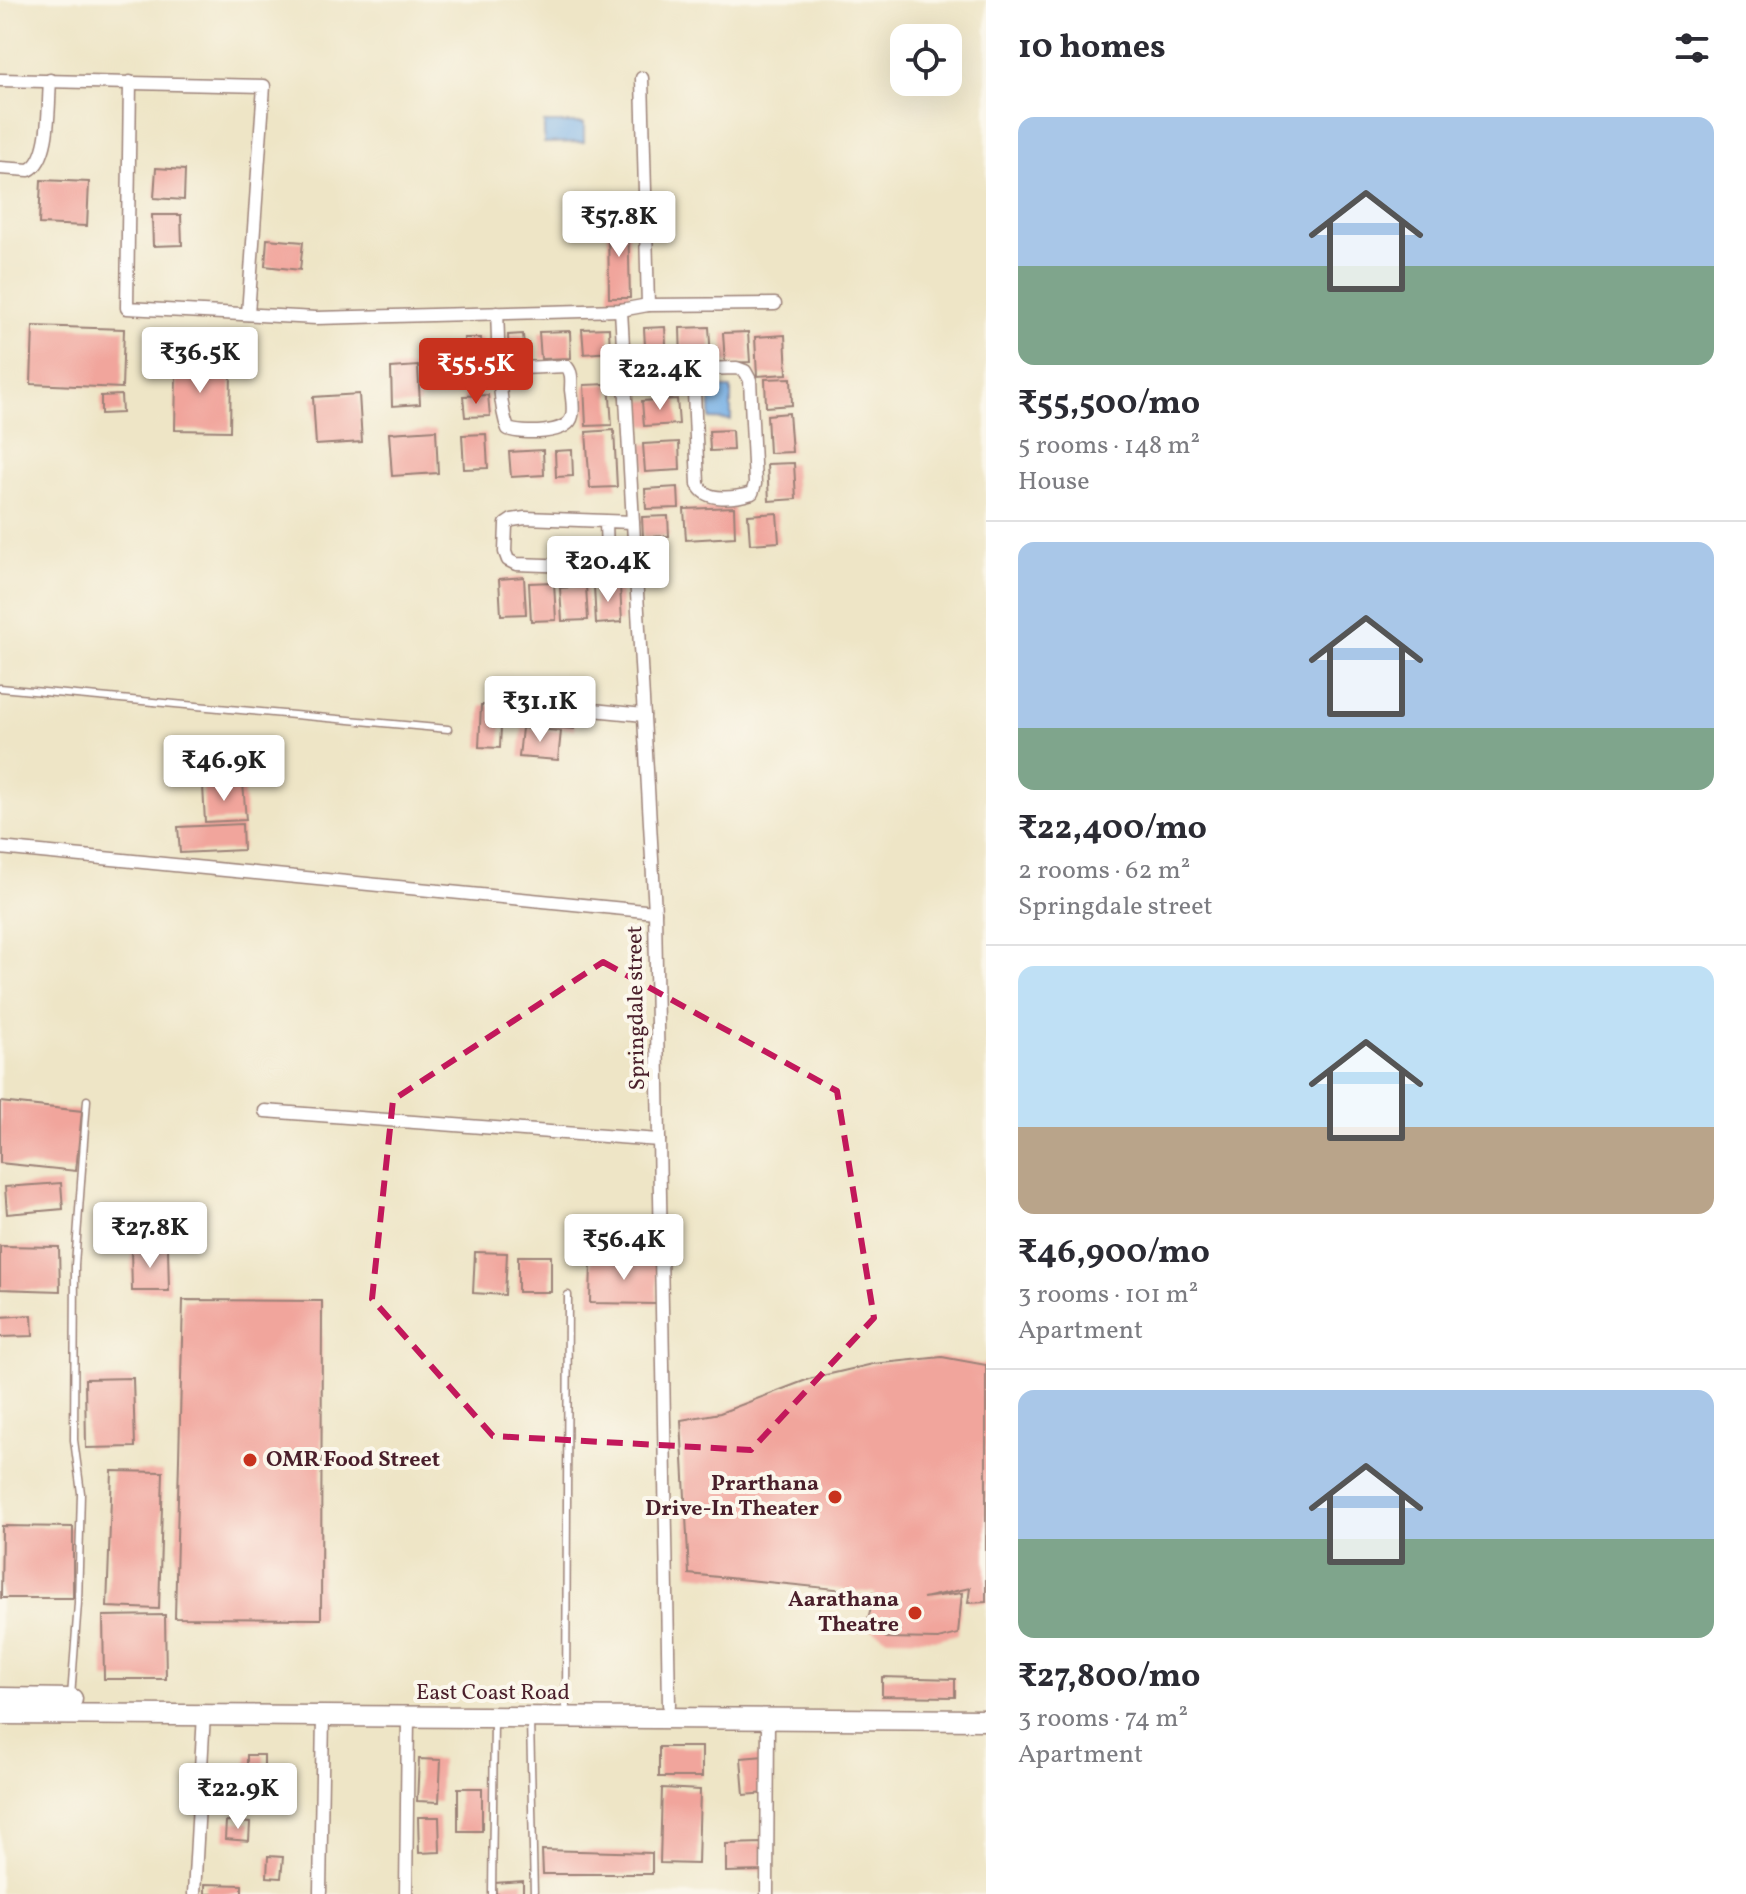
<!DOCTYPE html>
<meta charset="utf-8">
<style>
body{margin:0;font-family:Vollkorn,serif;background:#f7f7f7;color:#2b2b33;height:100vh;display:flex;flex-direction:column;font-size:30px;white-space:nowrap}
*{box-sizing:border-box;margin:0}
p{font-size:26px;color:#7c7c81}
.icon{flex:none;width:44px;height:44px;fill:none;stroke:currentColor;stroke-width:2;stroke-linecap:round;stroke-linejoin:round}
.map{position:relative;flex:1;overflow:hidden}
.details{display:flex;flex-direction:column;background:#fff;width:760px}
.details>*{flex:none}
.fabs{position:absolute;left:890px;top:24px;display:grid;gap:16px}
.fabs a{display:grid;place-items:center;width:72px;height:72px;border-radius:16px;background:#fff;box-shadow:0 8px 32px #0002;font-size:40px}
.price{position:absolute;translate:-50% -68px;padding:0 18px;border-radius:8px;background:#fff;color:#222;font-size:26px;line-height:52px;filter:drop-shadow(0 2px 4px #0008)}
.price::after{content:'';position:absolute;left:50%;top:48px;width:24px;height:18px;margin-left:-12px;background:inherit;clip-path:polygon(0 0,100% 0,50% 100%)}
.price.current{background:#c8321e;color:#fff}
ul{padding:0;list-style:none}
li{display:grid;align-content:center;gap:16px;height:424px;padding:0 32px}
li+li{border-top:2px solid #e1e1e2}
li span{display:grid;place-items:center;height:248px;border-radius:16px;color:#555}
li>.icon{margin-inline-start:auto}
span .icon{width:144px;height:144px;fill:#fffc;stroke-width:1}
li b{font-size:34px}
h2{display:flex;justify-content:space-between;align-items:center;height:96px;padding:0 32px;font-size:34px}
main{display:flex;flex:1;min-height:0}
.map>svg:first-child{display:block}
.water{fill:#74afe5;stroke:#5f6788;stroke-width:2}
.building{fill:#f1a59c}
.lines{fill:none;stroke-linecap:round;stroke-linejoin:round}
.service-casing{stroke:#9c8278;stroke-width:9}
.minor-casing{stroke:#9c8278;stroke-width:15}
.primary-casing{stroke:#9c8278;stroke-width:23}
.service{stroke:#fff;stroke-width:6}
.minor{stroke:#fff;stroke-width:12}
.primary{stroke:#fff;stroke-width:20}
.marked{fill:none;stroke:#c2185b;stroke-width:6;stroke-dasharray:16 10;stroke-linejoin:round}
.poi-dot{fill:#c8321e;stroke:#fbf7ec;stroke-width:3}
.labels{text-anchor:middle;dominant-baseline:central;stroke-width:8;stroke-linejoin:round;paint-order:stroke}
.street-label{font-size:22px;fill:#4a1f2b;stroke:#fbf7ec}
.poi-label{font-size:22px;font-weight:bold;fill:#4a1f2b;stroke:#fbf7ec;text-anchor:end}
</style>
<main>
<div class="map">
<svg width="986" height="1894" viewBox="0 0 986 1894">
<rect width="100%" height="100%" fill="#fbf7ec"/>
<filter id="ink" filterUnits="userSpaceOnUse"><feTurbulence type="fractalNoise" baseFrequency=".0125" numOctaves="2"/><feDisplacementMap in="SourceGraphic" scale="16" xChannelSelector="R" yChannelSelector="G"/><feConvolveMatrix kernelMatrix="1 2 1 2 8 2 1 2 1" color-interpolation-filters="sRGB"/></filter>
<filter id="wash" filterUnits="userSpaceOnUse"><feTurbulence type="fractalNoise" baseFrequency=".006" numOctaves="4" result="noise"/><feDisplacementMap in="SourceGraphic" scale="32" xChannelSelector="R" yChannelSelector="G"/><feGaussianBlur stdDeviation="1.8" result="paint"/><feColorMatrix in="noise" values="0 0 0 0 0 0 0 0 0 0 0 0 0 0 0 0 0 1.4 0 .05"/><feComposite in="paint" operator="in"/></filter>
<g filter="url(#wash)">
<rect width="100%" height="100%" fill="#eee5c6"/>
<!-- water -->
<g class="water">
<polygon points="544,123 584,123 584,142 544,143"/>
<polygon points="710,388 731,388 731,420 710,419"/>
</g>
<g id="blocks">
<!-- building -->
<g class="building">
<polygon points="156,168 185,170 184,200 154,198"/>
<polygon points="41,180 89,182 87,226 39,224"/>
<polygon points="152,215 181,215 182,245 153,246"/>
<polygon points="628,218 630,298 609,298 608,219"/>
<polygon points="267,239 303,242 300,270 265,266"/>
<polygon points="33,326 124,329 122,388 31,384"/>
<polygon points="665,327 667,362 646,364 644,328"/>
<polygon points="709,327 711,359 681,361 680,328"/>
<polygon points="609,328 610,352 584,354 582,329"/>
<polygon points="570,331 571,358 541,359 539,332"/>
<polygon points="748,332 750,362 725,363 723,333"/>
<polygon points="523,334 525,361 509,362 508,335"/>
<polygon points="785,335 787,374 757,376 755,337"/>
<polygon points="464,338 481,338 482,363 465,364"/>
<polygon points="169,352 197,353 196,369 231,370 230,431 175,430 176,376 168,376"/>
<polygon points="418,366 420,404 392,406 391,368"/>
<polygon points="791,378 792,405 766,407 765,379"/>
<polygon points="609,384 612,425 586,426 584,385"/>
<polygon points="359,394 362,442 316,445 313,397"/>
<polygon points="121,395 122,413 101,414 101,396"/>
<polygon points="488,395 490,416 465,417 463,396"/>
<polygon points="677,399 679,424 644,426 642,401"/>
<polygon points="789,413 792,452 769,453 767,415"/>
<polygon points="436,430 438,473 392,476 389,433"/>
<polygon points="614,430 617,487 590,488 586,432"/>
<polygon points="732,430 733,450 710,451 709,431"/>
<polygon points="486,434 488,468 464,469 462,435"/>
<polygon points="679,442 680,470 645,472 643,444"/>
<polygon points="543,450 544,475 511,477 509,452"/>
<polygon points="572,450 573,476 556,477 555,451"/>
<polygon points="794,463 796,499 769,501 767,464"/>
<polygon points="678,487 679,508 646,509 645,489"/>
<polygon points="734,507 735,537 686,540 684,509"/>
<polygon points="777,513 779,542 750,544 748,515"/>
<polygon points="668,516 669,536 643,537 642,517"/>
<polygon points="524,577 526,614 501,615 499,579"/>
<polygon points="554,582 556,620 531,621 529,583"/>
<polygon points="620,585 622,622 596,624 594,586"/>
<polygon points="586,586 588,620 562,621 560,588"/>
<polygon points="542,703 575,706 574,729 540,726"/>
<polygon points="481,705 502,705 500,748 479,747"/>
<polygon points="522,728 561,731 558,760 519,757"/>
<polygon points="243,783 246,820 205,822 203,786"/>
<polygon points="242,824 243,850 180,853 178,827"/>
<polygon points="0,1102 82,1111 76,1171 0,1163"/>
<polygon points="61,1183 63,1209 7,1214 5,1187"/>
<polygon points="116,1212 166,1213 166,1241 115,1240"/>
<polygon points="0,1246 59,1247 60,1291 0,1289"/>
<polygon points="131,1248 168,1248 169,1291 132,1291"/>
<polygon points="475,1252 507,1253 505,1295 473,1293"/>
<rect x="518" y="1256" width="33" height="36"/>
<polygon points="591,1259 657,1260 657,1304 590,1303"/>
<polygon points="183,1300 322,1301 321,1619 175,1618"/>
<polygon points="32,1315 33,1336 0,1337 0,1317"/>
<polygon points="942,1357 986,1365 986,1602 968,1603 970,1588 923,1598 962,1593 958,1634 938,1639 887,1638 866,1626 875,1593 689,1574 681,1420 720,1413 809,1379 873,1364"/>
<polygon points="133,1378 135,1447 86,1448 85,1379"/>
<polygon points="112,1471 163,1472 159,1609 107,1607"/>
<polygon points="2,1526 73,1527 73,1598 1,1598"/>
<polygon points="165,1615 166,1679 104,1679 103,1616"/>
<polygon points="882,1677 955,1679 955,1697 882,1696"/>
<rect x="659" y="1747" width="43" height="30"/>
<rect x="247" y="1755" width="17" height="18"/>
<polygon points="764,1756 767,1793 744,1795 741,1758"/>
<polygon points="419,1759 441,1760 439,1802 417,1801"/>
<rect x="458" y="1788" width="24" height="43"/>
<polygon points="662,1788 700,1790 698,1864 660,1863"/>
<polygon points="418,1817 439,1817 440,1852 419,1853"/>
<polygon points="226,1821 250,1823 249,1841 225,1839"/>
<polygon points="763,1843 763,1871 726,1872 726,1844"/>
<polygon points="542,1850 652,1853 652,1874 543,1874"/>
<polygon points="268,1856 283,1857 281,1878 267,1877"/>
<polygon points="523,1881 523,1894 496,1894 495,1883"/>
<polygon points="205,1884 242,1885 242,1894 205,1894"/>
</g>
</g>
</g>
<g filter="url(#ink)">
<use href="#blocks" fill-opacity="0" stroke="#9c8278" stroke-width="2"/>
<g class="lines">
<!-- service casing -->
<g class="service-casing">
<g id="service">
<polyline points="0,688 448,729"/>
<polyline points="71,1697 78,1603 81,1493 74,1440 75,1265 87,1100"/>
<polyline points="566,1706 568,1295"/>
<polyline points="530,1720 534,1894"/>
<polyline points="492,1894 494,1721"/>
</g>
</g>
<!-- minor casing -->
<g class="minor-casing">
<g id="minor">
<polyline points="642,78 648,305"/>
<polyline points="0,80 264,86 248,314"/>
<polyline points="130,82 127,308 316,318 621,310 648,305 775,304"/>
<path d="M0,168L29,170C51,159 48,104 50,80"/>
<polyline points="621,310 655,912 669,1705"/>
<path d="M497,313C499,345 497,401 508,429C522,434 568,435 572,416C574,409 572,398 571,390C571,381 573,373 566,366L500,369"/>
<path d="M624,371L737,368L745,371L750,380L755,484L752,493C736,498 705,503 698,484L693,369"/>
<polyline points="606,521 607,558 602,567 516,564 508,560 505,552 506,524 512,520 525,518 633,522"/>
<polyline points="583,709 644,715"/>
<polyline points="0,848 655,912"/>
<polyline points="265,1111 659,1140"/>
<polyline points="320,1892 323,1716"/>
<polyline points="194,1894 204,1714"/>
<polyline points="406,1894 408,1717"/>
<polyline points="767,1894 768,1719"/>
</g>
</g>
<!-- primary casing -->
<g class="primary-casing">
<g id="primary">
<polyline points="0,1698 72,1699"/>
<polyline points="0,1714 986,1720"/>
</g>
</g>
<!-- service -->
<use href="#service" class="service"/>
<!-- minor -->
<use href="#minor" class="minor"/>
<!-- primary -->
<use href="#primary" class="primary"/>
</g>
</g>
<!-- marked area -->
<path class="marked" d="M603,962L837,1091L874,1318L751,1450L493,1436L372,1299L393,1100Z"/>
<!-- markers -->
<g class="poi-dot">
<circle cx="250" cy="1460" r="8"/>
<circle cx="835" cy="1497" r="8"/>
<circle cx="915" cy="1613" r="8"/>
</g>
<g class="labels">
<!-- street labels -->
<g class="street-label">
<text transform="translate(637 1008) rotate(-91)">Springdale street</text>
<text x="493" y="1693">East Coast Road</text>
</g>
<!-- poi labels -->
<g class="poi-label">
<text x="266" y="1460" text-anchor="start">OMR Food Street</text>
<text x="819" y="1484">Prarthana<tspan x="819" dy="25">Drive-In Theater</tspan></text>
<text x="899" y="1600">Aarathana<tspan x="899" dy="25">Theatre</tspan></text>
</g>
</g>
</svg>
<div class="fabs">
<a><svg class="icon" aria-label="locate" viewBox="0 0 24 24"><circle cx="12" cy="12" r="6"/><path d="M12 2v4M12 18v4M2 12h4M18 12h4"/></svg></a>
</div>
<b class="price" style="left:619px;top:259px">₹57.8K</b>
<b class="price" style="left:200px;top:395px">₹36.5K</b>
<b class="price current" style="left:476px;top:406px">₹55.5K</b>
<b class="price" style="left:660px;top:412px">₹22.4K</b>
<b class="price" style="left:608px;top:604px">₹20.4K</b>
<b class="price" style="left:540px;top:744px">₹31.1K</b>
<b class="price" style="left:224px;top:803px">₹46.9K</b>
<b class="price" style="left:150px;top:1270px">₹27.8K</b>
<b class="price" style="left:624px;top:1282px">₹56.4K</b>
<b class="price" style="left:238px;top:1831px">₹22.9K</b>
</div>
<section class="details">
<h2>10 homes<svg class="icon" aria-label="filters" viewBox="0 0 24 24"><path d="M4 7h16M4 17h16"/><circle cx="9" cy="7" r="2"/><circle cx="15" cy="17" r="2"/></svg></h2>
<ul>
<li><span style="background:linear-gradient(#a9c7e8 60%,#7fa58c 0)"><svg class="icon" aria-label="home" viewBox="0 0 24 24"><path d="M3 11l9-7 9 7M6 9v11h12V9"/></svg></span><div><b>₹55,500/mo</b><p>5 rooms · 148 m²</p><p>House</p></div></li>
<li><span style="background:linear-gradient(#a9c7e8 75%,#7fa58c 0)"><svg class="icon" aria-label="home" viewBox="0 0 24 24"><path d="M3 11l9-7 9 7M6 9v11h12V9"/></svg></span><div><b>₹22,400/mo</b><p>2 rooms · 62 m²</p><p>Springdale street</p></div></li>
<li><span style="background:linear-gradient(#bfe0f5 65%,#b9a48a 0)"><svg class="icon" aria-label="home" viewBox="0 0 24 24"><path d="M3 11l9-7 9 7M6 9v11h12V9"/></svg></span><div><b>₹46,900/mo</b><p>3 rooms · 101 m²</p><p>Apartment</p></div></li>
<li><span style="background:linear-gradient(#a9c7e8 60%,#7fa58c 0)"><svg class="icon" aria-label="home" viewBox="0 0 24 24"><path d="M3 11l9-7 9 7M6 9v11h12V9"/></svg></span><div><b>₹27,800/mo</b><p>3 rooms · 74 m²</p><p>Apartment</p></div></li>
</ul>
</section>
</main>
